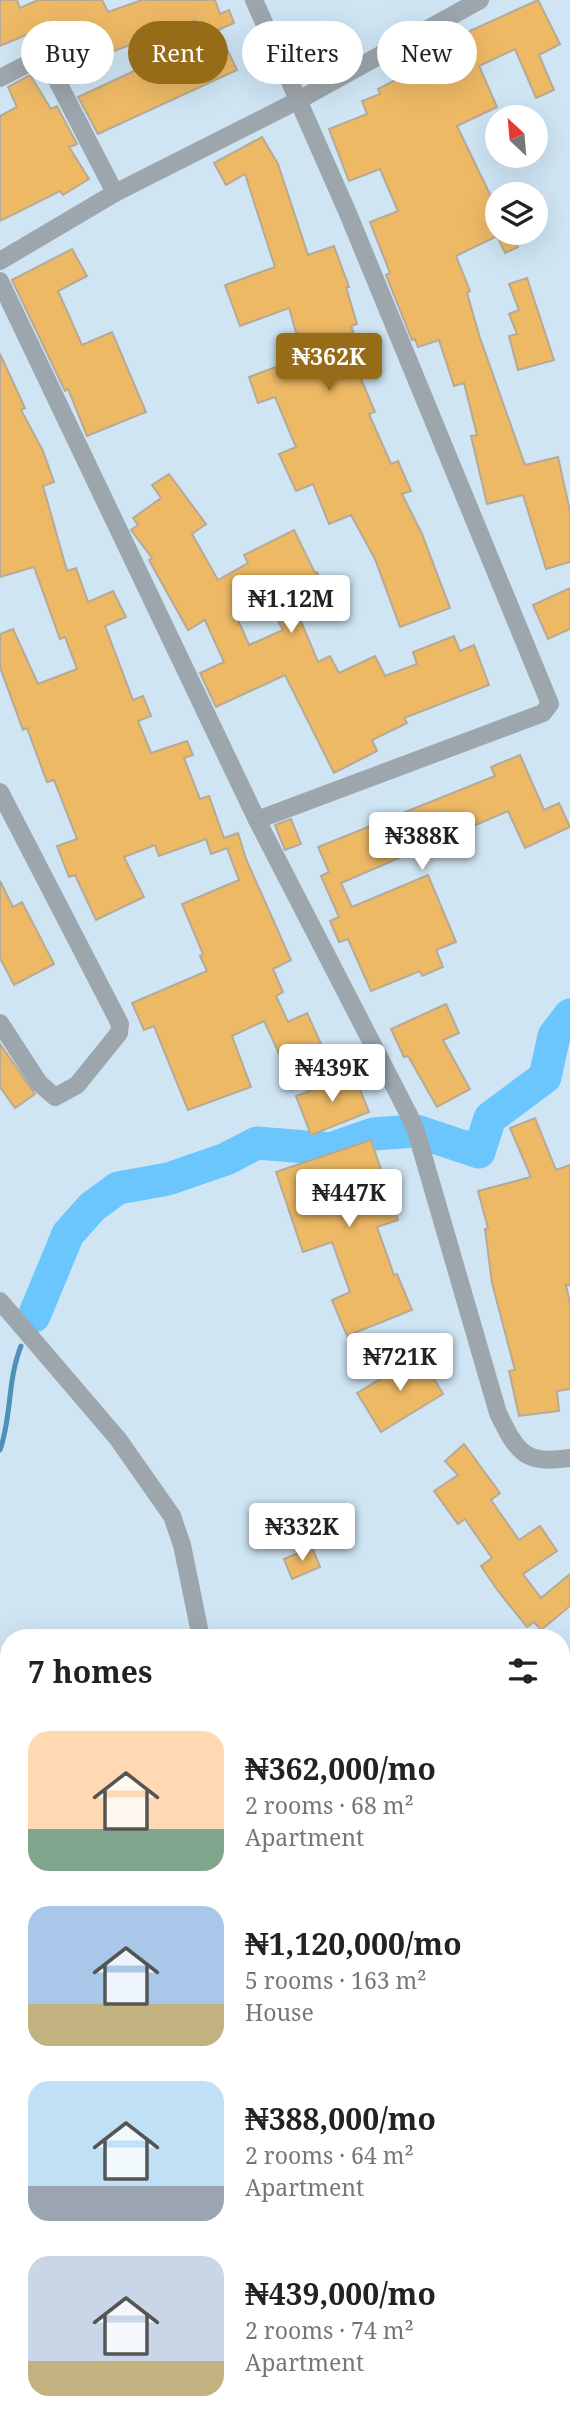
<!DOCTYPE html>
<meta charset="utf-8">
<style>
body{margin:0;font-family:"Noto Serif",serif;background:#f2f2f2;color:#222;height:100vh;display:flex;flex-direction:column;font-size:26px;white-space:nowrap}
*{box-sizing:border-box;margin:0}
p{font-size:23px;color:#767676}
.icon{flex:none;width:38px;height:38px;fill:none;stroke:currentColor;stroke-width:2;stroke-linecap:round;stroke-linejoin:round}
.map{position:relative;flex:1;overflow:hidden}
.sheet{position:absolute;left:0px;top:1629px;width:570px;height:800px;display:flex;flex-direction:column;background:#fff;border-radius:28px 28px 0 0;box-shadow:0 7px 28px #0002}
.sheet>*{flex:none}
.banner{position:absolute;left:21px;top:21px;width:528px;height:63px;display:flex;gap:14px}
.needle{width:46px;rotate:334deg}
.buttons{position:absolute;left:485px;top:105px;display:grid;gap:14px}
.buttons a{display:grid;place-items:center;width:63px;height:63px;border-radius:50%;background:#fff;box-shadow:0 7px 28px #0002;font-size:35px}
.price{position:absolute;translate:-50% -60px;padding:0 16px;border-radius:7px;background:#fff;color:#222;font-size:23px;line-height:46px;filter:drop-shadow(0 2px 4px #0008)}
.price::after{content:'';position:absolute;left:50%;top:42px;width:21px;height:16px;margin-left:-10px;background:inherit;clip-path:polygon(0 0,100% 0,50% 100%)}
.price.active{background:#976c19;color:#fff}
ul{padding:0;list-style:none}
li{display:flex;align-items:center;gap:21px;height:175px;padding:0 28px}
li span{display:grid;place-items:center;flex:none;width:196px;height:140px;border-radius:21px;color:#555}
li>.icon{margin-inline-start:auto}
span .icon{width:84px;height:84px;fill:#fffc;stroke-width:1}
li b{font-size:30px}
h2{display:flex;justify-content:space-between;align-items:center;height:84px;padding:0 28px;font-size:30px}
.chip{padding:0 24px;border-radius:32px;background:#fff;box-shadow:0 7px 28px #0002;font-size:24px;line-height:63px}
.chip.active{background:#976c19;color:#fff}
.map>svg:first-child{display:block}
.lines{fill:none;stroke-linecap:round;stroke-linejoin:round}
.stream{stroke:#4e90b8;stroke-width:5}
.river{stroke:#6bc6fe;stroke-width:33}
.building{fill:#edb965;stroke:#b6a996;stroke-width:2;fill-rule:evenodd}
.minor{stroke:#9da6ac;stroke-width:18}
</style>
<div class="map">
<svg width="570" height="2428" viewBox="0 0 570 2428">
<rect width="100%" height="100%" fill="#cfe5f4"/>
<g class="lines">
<!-- stream -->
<path class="stream" d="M0,1450C12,1416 7,1381 21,1346"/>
<!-- river -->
<polyline class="river" points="34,1316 68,1234 92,1207 118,1188 168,1179 226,1159 257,1143 330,1149 373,1134 416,1131 479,1152 490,1118 545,1077 554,1036 570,1015"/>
</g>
<!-- building -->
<g class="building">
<polygon points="0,0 17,0 20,8 38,0 102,0 108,12 142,0 215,0 220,14 229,10 234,23 218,30 237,70 98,134 78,97 203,39 195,20 75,66 59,25 40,34 38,30 0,46"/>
<polygon points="538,0 560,44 539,55 554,90 536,98 515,49 479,66 497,107 457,126 497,209 497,233 512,233 518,247 505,253 497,236 456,256 470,291 467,293 480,338 525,465 558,457 570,511 570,562 546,569 523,495 487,504 471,436 477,435 464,383 454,386 439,340 418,347 415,339 412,340 386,275 390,273 370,222 398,211 380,169 349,181 329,129 367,114 362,101 380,94 378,89 433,61 428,50"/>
<polygon points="30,75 51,109 57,106 77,144 69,147 89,179 63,195 60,191 0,221 0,116 17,107 8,87"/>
<polygon points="262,137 278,164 308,255 334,246 349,287 346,287 357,324 351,326 363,358 354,362 375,412 369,414 391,464 398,461 411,491 402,494 422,534 450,608 400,627 375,559 351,515 329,524 313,484 296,491 279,454 296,447 275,397 258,403 249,377 303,357 289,308 240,326 225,285 275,267 245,174 226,185 214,163"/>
<polygon points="72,249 87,276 58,291 82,345 112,332 146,412 87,436 68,389 65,391 12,280"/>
<polygon points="527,278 554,360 518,370 509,336 517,334 509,314 519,310 509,284"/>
<polygon points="0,354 25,408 21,410 43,451 54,482 43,486 67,571 76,568 88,602 113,591 126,617 105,626 133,700 143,696 151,716 138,721 151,753 187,741 193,755 184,758 200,799 209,796 224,838 238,833 246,859 291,960 273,969 283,992 276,996 288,1022 307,1013 321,1044 283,1062 264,1021 232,1036 251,1087 188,1110 154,1026 144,1030 132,1003 207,971 200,956 203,954 182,904 239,880 227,848 211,854 206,839 159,856 155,845 124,857 144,897 96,920 75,875 69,877 57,846 77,839 54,780 47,782 27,728 23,730 0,667 0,634 13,629 38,684 77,669 65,637 60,639 34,567 0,577"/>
<path d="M169,474L206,524L192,534L218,580L248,563L244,555L294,530L315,573L317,572L333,601L300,619L318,662L330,656L339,673L375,656L385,676L417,664L413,652L454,636L460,651L474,645L489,685L404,718L407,723L372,740L377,751L334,773L285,675L216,707L200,673L224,662L205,620L188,630L149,560L152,558L131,530L138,525L133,518L161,498L152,485ZM261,589L283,630L249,645L232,606Z"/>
<polygon points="570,588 570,629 548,639 533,605"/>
<polygon points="520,755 544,810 559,803 570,827 525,848 508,811 341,883 352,907 428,875 456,942 436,950 443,967 422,976 420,971 371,991 348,939 339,942 330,921 339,917 321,876 329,872 318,847 495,776 491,767"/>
<polygon points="291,819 301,844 285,850 275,825"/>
<polygon points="0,881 13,907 22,902 54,964 14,985 0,958"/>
<polygon points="446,1004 459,1033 443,1040 470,1089 437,1107 408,1056 404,1057 391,1029"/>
<polygon points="0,1044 35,1094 15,1108 0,1087"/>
<polygon points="354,1074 369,1112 311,1135 296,1096"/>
<polygon points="535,1118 556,1170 570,1165 570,1285 566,1285 570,1303 570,1389 557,1391 559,1411 519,1416 509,1371 515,1370 492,1283 485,1229 488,1228 478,1191 531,1177 510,1128"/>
<polygon points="371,1140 398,1220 377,1227 394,1275 397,1274 412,1310 347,1336 332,1300 350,1292 332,1242 303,1252 276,1172"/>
<polygon points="420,1355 443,1394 381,1432 357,1393"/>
<polygon points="464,1444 500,1493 491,1500 519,1540 540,1526 557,1551 523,1574 541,1598 570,1574 570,1606 541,1630 534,1622 527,1627 498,1591 481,1566 492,1558 465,1519 458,1524 434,1491 458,1475 445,1461"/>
<polygon points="312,1547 320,1567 292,1579 284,1559"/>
</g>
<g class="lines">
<!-- minor -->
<g class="minor">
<polyline points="254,0 347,211 550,704 543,713 257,820"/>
<polyline points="0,78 37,59 48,63 115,193"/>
<polyline points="0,261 115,193 299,100 480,0"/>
<path d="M0,281L257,820L408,1113L416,1131L498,1413C517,1452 524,1465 570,1458"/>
<polyline points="0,792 120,1024 119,1033 77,1085 55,1097 39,1083 0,1023"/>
<polyline points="0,1301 118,1439 172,1516 182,1545 201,1638"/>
<polyline points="0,2354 9,2354"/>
<polyline points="109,2420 111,2428"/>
<polyline points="240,2420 240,2428"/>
</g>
</g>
</svg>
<div class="buttons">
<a><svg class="needle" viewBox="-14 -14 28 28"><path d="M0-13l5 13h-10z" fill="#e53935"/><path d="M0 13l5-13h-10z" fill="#767676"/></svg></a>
<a><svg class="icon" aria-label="layers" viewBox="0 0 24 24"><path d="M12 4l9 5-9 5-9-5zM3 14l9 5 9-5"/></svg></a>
</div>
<b class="price active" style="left:329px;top:393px">₦362K</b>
<b class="price" style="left:291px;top:635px">₦1.12M</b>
<b class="price" style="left:422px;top:872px">₦388K</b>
<b class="price" style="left:332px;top:1104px">₦439K</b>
<b class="price" style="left:349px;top:1229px">₦447K</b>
<b class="price" style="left:400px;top:1393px">₦721K</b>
<b class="price" style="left:302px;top:1563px">₦332K</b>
<div class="banner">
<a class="chip">Buy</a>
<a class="chip active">Rent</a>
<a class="chip">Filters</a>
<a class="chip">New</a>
</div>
<section class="sheet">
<h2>7 homes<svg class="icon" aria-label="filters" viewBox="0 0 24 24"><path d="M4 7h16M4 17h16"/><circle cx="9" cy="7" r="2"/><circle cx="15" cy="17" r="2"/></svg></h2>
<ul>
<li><span style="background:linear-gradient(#ffd9b3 70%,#7fa58c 0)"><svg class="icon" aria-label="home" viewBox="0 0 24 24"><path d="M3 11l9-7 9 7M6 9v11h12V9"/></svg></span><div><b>₦362,000/mo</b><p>2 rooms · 68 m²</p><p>Apartment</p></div></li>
<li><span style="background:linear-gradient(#a9c7e8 70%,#c2b280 0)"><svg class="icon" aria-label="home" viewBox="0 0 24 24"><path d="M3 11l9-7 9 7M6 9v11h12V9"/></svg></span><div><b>₦1,120,000/mo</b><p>5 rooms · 163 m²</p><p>House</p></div></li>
<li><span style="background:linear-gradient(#bfe0f5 75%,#9aa5b1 0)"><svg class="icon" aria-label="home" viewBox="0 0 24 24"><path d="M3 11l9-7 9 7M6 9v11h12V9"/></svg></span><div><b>₦388,000/mo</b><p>2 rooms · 64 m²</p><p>Apartment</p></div></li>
<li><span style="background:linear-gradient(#c9d6e8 75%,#c2b280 0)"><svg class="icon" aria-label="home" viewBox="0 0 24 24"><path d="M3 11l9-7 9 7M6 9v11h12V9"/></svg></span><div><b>₦439,000/mo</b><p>2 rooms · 74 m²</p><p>Apartment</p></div></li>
</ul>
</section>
</div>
